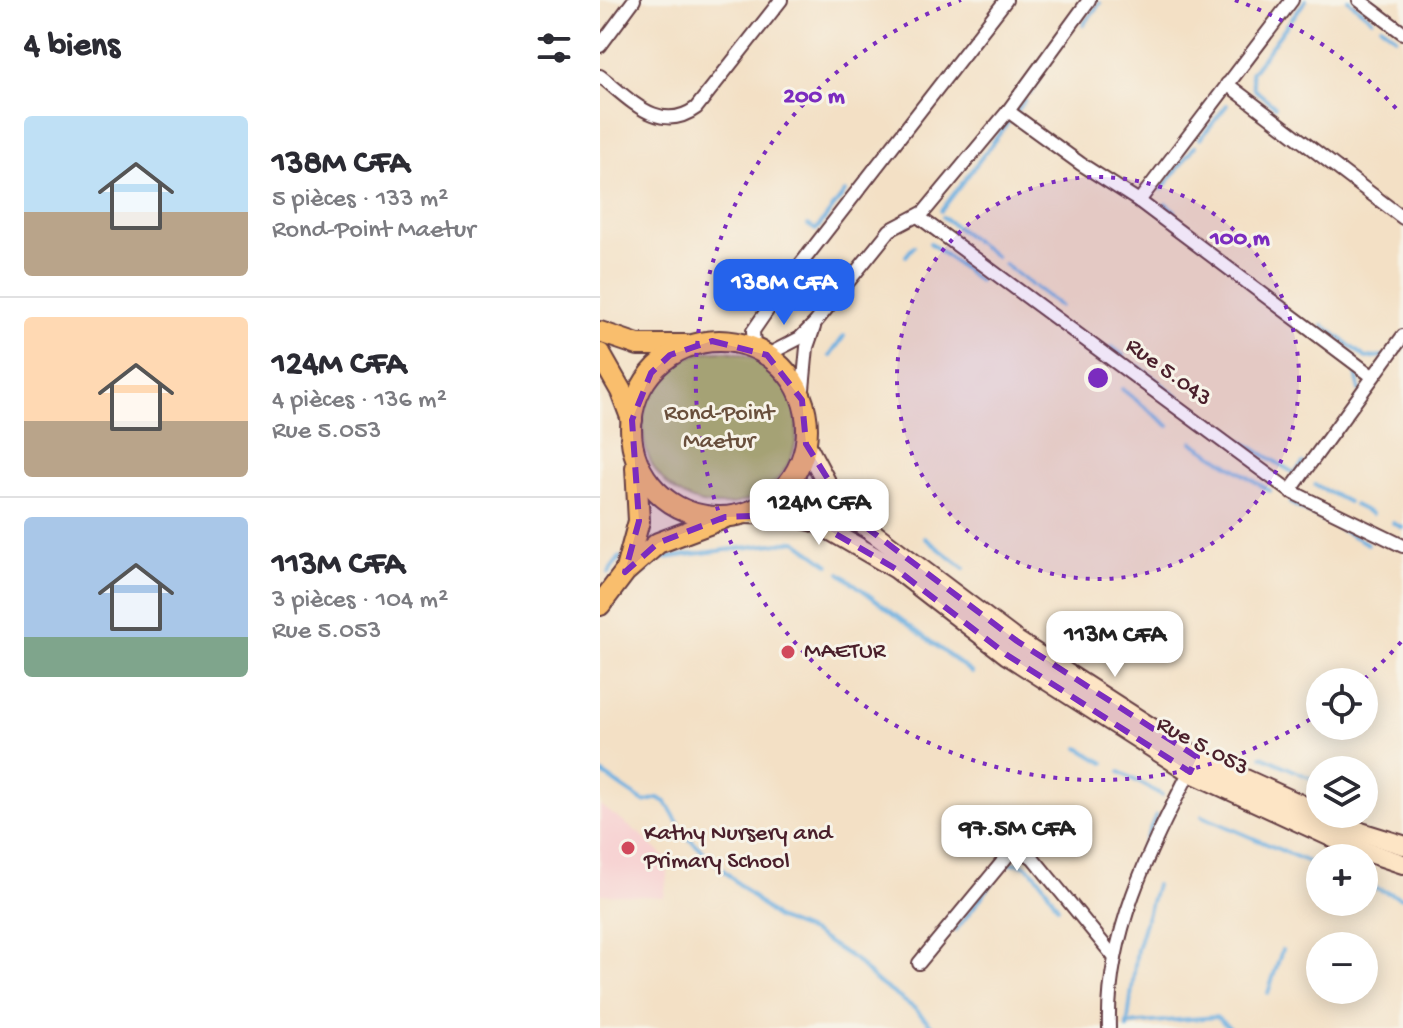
<!DOCTYPE html>
<html lang="fr">
<meta charset="utf-8">
<style>
body{margin:0;font-family:"Gochi Hand",sans-serif;background:#f7f7f7;color:#2b2b33;height:100vh;display:flex;flex-direction:column;font-size:30px;white-space:nowrap}
*{box-sizing:border-box;margin:0}
p{font-size:26px;color:#7c7c81}
.icon{flex:none;width:44px;height:44px;fill:none;stroke:currentColor;stroke-width:2;stroke-linecap:round;stroke-linejoin:round}
.map{position:relative;flex:1;overflow:hidden}
.panel{display:flex;flex-direction:column;background:#fff;width:600px}
.panel>*{flex:none}
.buttons{position:absolute;left:706px;top:668px;display:grid;gap:16px}
.buttons a{display:grid;place-items:center;width:72px;height:72px;border-radius:50%;background:#fff;box-shadow:0 4px 20px #0003;font-size:40px}
.price{position:absolute;translate:-50% -68px;padding:0 18px;border-radius:16px;background:#fff;color:#222;font-size:26px;line-height:52px;filter:drop-shadow(0 2px 4px #0008)}
.price::after{content:'';position:absolute;left:50%;top:48px;width:24px;height:18px;margin-left:-12px;background:inherit;clip-path:polygon(0 0,100% 0,50% 100%)}
.price.selected{background:#2563eb;color:#fff}
ul{padding:0;list-style:none}
li{display:flex;align-items:center;gap:24px;height:200px;padding:0 24px}
li+li{border-top:2px solid #e1e1e2}
li span{display:grid;place-items:center;flex:none;width:224px;height:160px;border-radius:8px;color:#555}
li>.icon{margin-inline-start:auto}
span .icon{width:96px;height:96px;fill:#fffc;stroke-width:1}
li b{font-size:34px}
h2{display:flex;justify-content:space-between;align-items:center;height:96px;padding:0 24px;font-size:34px}
main{display:flex;flex:1;min-height:0}
.map>svg:first-child{display:block}
.built{fill:#f7cfd0}
.green{fill:#b0c063;stroke:#7d7047;stroke-width:2}
.lines{fill:none;stroke-linecap:round;stroke-linejoin:round}
.stream{stroke:#6baee0;stroke-width:4}
.street-casing{stroke:#633c42;stroke-width:16}
.secondary-casing{stroke:#633c42;stroke-width:22}
.primary-casing{stroke:#633c42;stroke-width:24}
.street{stroke:#fff;stroke-width:12}
.secondary{stroke:#fde5c5;stroke-width:18}
.primary{stroke:#f9be6d;stroke-width:20}
.marked{fill:#7b2cbf;fill-opacity:0.2;stroke:#7b2cbf;stroke-width:6;stroke-dasharray:16 10;stroke-linejoin:round}
.ring{fill:none;stroke:#7b2cbf;stroke-width:4;stroke-dasharray:4 8}
.poi-dot{fill:#d1495b;stroke:#f7f3e8;stroke-width:3}
.labels{text-anchor:middle;dominant-baseline:central;stroke-width:6;stroke-linejoin:round;paint-order:stroke}
.street-label{font-size:24px;fill:#4a1f2b;stroke:#f7f3e8}
.park-label{font-size:24px;fill:#694f3c;stroke:#f7f3e8}
.poi-label{font-size:24px;fill:#4a1f2b;stroke:#f7f3e8;text-anchor:start}
.centre{fill:#7b2cbf;stroke:#f7f3e8;stroke-width:4}
.ring-label{font-size:24px;text-anchor:middle;font-weight:bold;fill:#7b2cbf;stroke:#f7f3e8;stroke-width:6;stroke-linejoin:round;paint-order:stroke}
</style>
<main>
<section class="panel">
<h2>4 biens<svg class="icon" aria-label="filters" viewBox="0 0 24 24"><path d="M4 7h16M4 17h16"/><circle cx="9" cy="7" r="2"/><circle cx="15" cy="17" r="2"/></svg></h2>
<ul>
<li><span style="background:linear-gradient(#bfe0f5 60%,#b9a48a 0)"><svg class="icon" aria-label="home" viewBox="0 0 24 24"><path d="M3 11l9-7 9 7M6 9v11h12V9"/></svg></span><div><b>138M CFA</b><p>5 pièces · 133 m²</p><p>Rond-Point Maetur</p></div></li>
<li><span style="background:linear-gradient(#ffd9b3 65%,#b9a48a 0)"><svg class="icon" aria-label="home" viewBox="0 0 24 24"><path d="M3 11l9-7 9 7M6 9v11h12V9"/></svg></span><div><b>124M CFA</b><p>4 pièces · 136 m²</p><p>Rue 5.053</p></div></li>
<li><span style="background:linear-gradient(#a9c7e8 75%,#7fa58c 0)"><svg class="icon" aria-label="home" viewBox="0 0 24 24"><path d="M3 11l9-7 9 7M6 9v11h12V9"/></svg></span><div><b>113M CFA</b><p>3 pièces · 104 m²</p><p>Rue 5.053</p></div></li>
</ul>
</section>
<div class="map">
<svg width="803" height="1028" viewBox="0 0 803 1028">
<rect width="100%" height="100%" fill="#f7f3e8"/>
<filter id="ink" filterUnits="userSpaceOnUse"><feTurbulence type="fractalNoise" baseFrequency=".0125" numOctaves="2"/><feDisplacementMap in="SourceGraphic" scale="16" xChannelSelector="R" yChannelSelector="G"/><feConvolveMatrix kernelMatrix="1 2 1 2 8 2 1 2 1" color-interpolation-filters="sRGB"/></filter>
<filter id="wash" filterUnits="userSpaceOnUse"><feTurbulence type="fractalNoise" baseFrequency=".006" numOctaves="4" result="noise"/><feDisplacementMap in="SourceGraphic" scale="32" xChannelSelector="R" yChannelSelector="G"/><feGaussianBlur stdDeviation="1.8" result="paint"/><feColorMatrix in="noise" values="0 0 0 0 0 0 0 0 0 0 0 0 0 0 0 0 0 1.4 0 .05"/><feComposite in="paint" operator="in"/></filter>
<g filter="url(#wash)">
<rect width="100%" height="100%" fill="#f3e0c5"/>
<!-- built -->
<polygon class="built" points="0,805 41,835 69,861 64,897 0,894"/>
<!-- green -->
<circle class="green" cx="120" cy="428" r="77"/>
<g class="lines">
<!-- stream -->
<g class="stream">
<polyline points="748,0 772,19"/>
<polyline points="483,25 500,3"/>
<polyline points="781,26 796,37"/>
<polyline points="431,93 439,81"/>
<polyline points="675,106 654,89 651,73 706,0"/>
<polyline points="600,139 627,105"/>
<polyline points="562,189 595,146"/>
<polyline points="566,204 575,211"/>
<polyline points="341,211 425,100"/>
<polyline points="343,217 396,257"/>
<polyline points="208,225 216,230 245,192"/>
<polyline points="330,243 379,281"/>
<polyline points="306,256 314,246"/>
<polyline points="404,264 431,285"/>
<polyline points="435,287 460,306"/>
<polyline points="723,325 766,358 783,356"/>
<polyline points="512,347 524,356"/>
<polyline points="230,356 244,336"/>
<polyline points="538,366 581,399"/>
<polyline points="756,371 759,390"/>
<polyline points="522,389 569,426"/>
<polyline points="588,404 598,411"/>
<polyline points="603,416 635,437"/>
<polyline points="592,442 670,491"/>
<polyline points="643,442 694,473"/>
<polyline points="696,472 703,463"/>
<polyline points="715,485 748,502"/>
<polyline points="690,503 768,544"/>
<polyline points="754,505 772,514"/>
<polyline points="793,523 803,528"/>
<polyline points="325,538 364,568"/>
<polyline points="45,572 56,559 196,541 229,565"/>
<polyline points="8,573 20,557"/>
<polyline points="240,573 372,673"/>
<polyline points="479,748 504,763"/>
<polyline points="662,756 715,780"/>
<polyline points="0,772 44,802 58,798 66,802 85,835 176,918 213,933 254,959 276,981 314,1008 334,1028"/>
<polyline points="520,772 562,795"/>
<polyline points="602,816 720,867"/>
<path d="M407,865C431,855 446,890 458,907"/>
<polyline points="764,884 803,898"/>
<polyline points="356,930 394,881"/>
<polyline points="509,948 526,884 556,815"/>
<polyline points="668,993 682,950"/>
<polyline points="527,1024 616,1017 630,1028"/>
<polyline points="527,1028 537,949 556,885"/>
</g>
</g>
</g>
<g filter="url(#ink)">
<g class="lines">
<!-- street casing -->
<g class="street-casing">
<g id="street">
<polyline points="759,0 803,33"/>
<polyline points="0,46 34,0"/>
<path d="M0,76C29,98 59,135 96,108L181,0"/>
<polyline points="627,84 803,218"/>
<polyline points="408,111 481,164 539,201 772,376"/>
<polyline points="539,201 692,0"/>
<polyline points="319,217 690,491 803,546"/>
<polyline points="154,348 153,331 186,283 406,0"/>
<polyline points="167,355 200,338 215,323 290,230 324,212 408,111 489,0"/>
<polyline points="202,400 207,347 214,327"/>
<polyline points="690,491 803,336"/>
<path d="M319,963L409,854C419,851 425,851 433,858L515,958"/>
<path d="M509,1028C506,933 550,849 592,767"/>
</g>
</g>
<!-- secondary casing -->
<g class="secondary-casing">
<g id="secondary">
<polyline points="206,444 232,493 251,516 417,641 597,757 720,813"/>
<polyline points="143,514 185,515 215,522 296,569 407,655 590,772 755,848 803,864"/>
<polyline points="722,814 761,832 803,845"/>
</g>
</g>
<!-- primary casing -->
<g class="primary-casing">
<g id="primary">
<polyline points="0,332 38,345 86,345"/>
<circle cx="119" cy="429" r="88"/>
<polyline points="0,354 21,391 32,420"/>
<polyline points="26,569 39,521 36,467"/>
<polyline points="0,605 25,572 58,543 122,519"/>
</g>
</g>
<!-- street -->
<use href="#street" class="street"/>
<!-- secondary -->
<use href="#secondary" class="secondary"/>
<!-- primary -->
<use href="#primary" class="primary"/>
</g>
</g>
<!-- marked area -->
<path class="marked" d="M112,341L167,355L202,400L206,444L251,516L417,641L597,757L590,772L407,655L296,569L215,522L185,515L125,517L58,543L25,572L39,521L32,420L51,373L70,355Z"/>
<!-- distance rings -->
<circle cx="498" cy="378" r="201" fill="#7b2cbf" fill-opacity=".12"/>
<g class="ring">
<circle cx="498" cy="378" r="201"/>
<path d="M801 642A402 402 0 0 1 762 681M720 713A402 402 0 1 1 361 0M635 0A402 402 0 0 1 801 114"/>
</g>
<!-- markers -->
<g class="poi-dot">
<circle cx="188" cy="652" r="8"/>
<circle cx="28" cy="848" r="8"/>
</g>
<g class="labels">
<!-- street labels -->
<g class="street-label">
<text transform="translate(568 373) rotate(36)">Rue 5.043</text>
<text transform="translate(602 747) rotate(28)">Rue 5.053</text>
</g>
<!-- park labels -->
<g class="park-label">
<text x="119" y="414">Rond-Point<tspan x="119" dy="28">Maetur</tspan></text>
</g>
<!-- poi labels -->
<g class="poi-label">
<text x="204" y="652">MAETUR</text>
<text x="44" y="834">Kathy Nursery and<tspan x="44" dy="28">Primary School</tspan></text>
</g>
</g>
<circle cx="498" cy="378" r="12" class="centre"/>
<g class="ring-label">
<text x="214" y="102">200 m</text>
<text x="640" y="244">100 m</text>
</g>
</svg>
<div class="buttons">
<a><svg class="icon" aria-label="locate" viewBox="0 0 24 24"><circle cx="12" cy="12" r="6"/><path d="M12 2v4M12 18v4M2 12h4M18 12h4"/></svg></a>
<a><svg class="icon" aria-label="layers" viewBox="0 0 24 24"><path d="M12 4l9 5-9 5-9-5zM3 14l9 5 9-5"/></svg></a>
<a>+</a>
<a>−</a>
</div>
<b class="price selected" style="left:184px;top:327px">138M CFA</b>
<b class="price" style="left:219px;top:547px">124M CFA</b>
<b class="price" style="left:515px;top:679px">113M CFA</b>
<b class="price" style="left:417px;top:873px">97.5M CFA</b>
</div>
</main>
